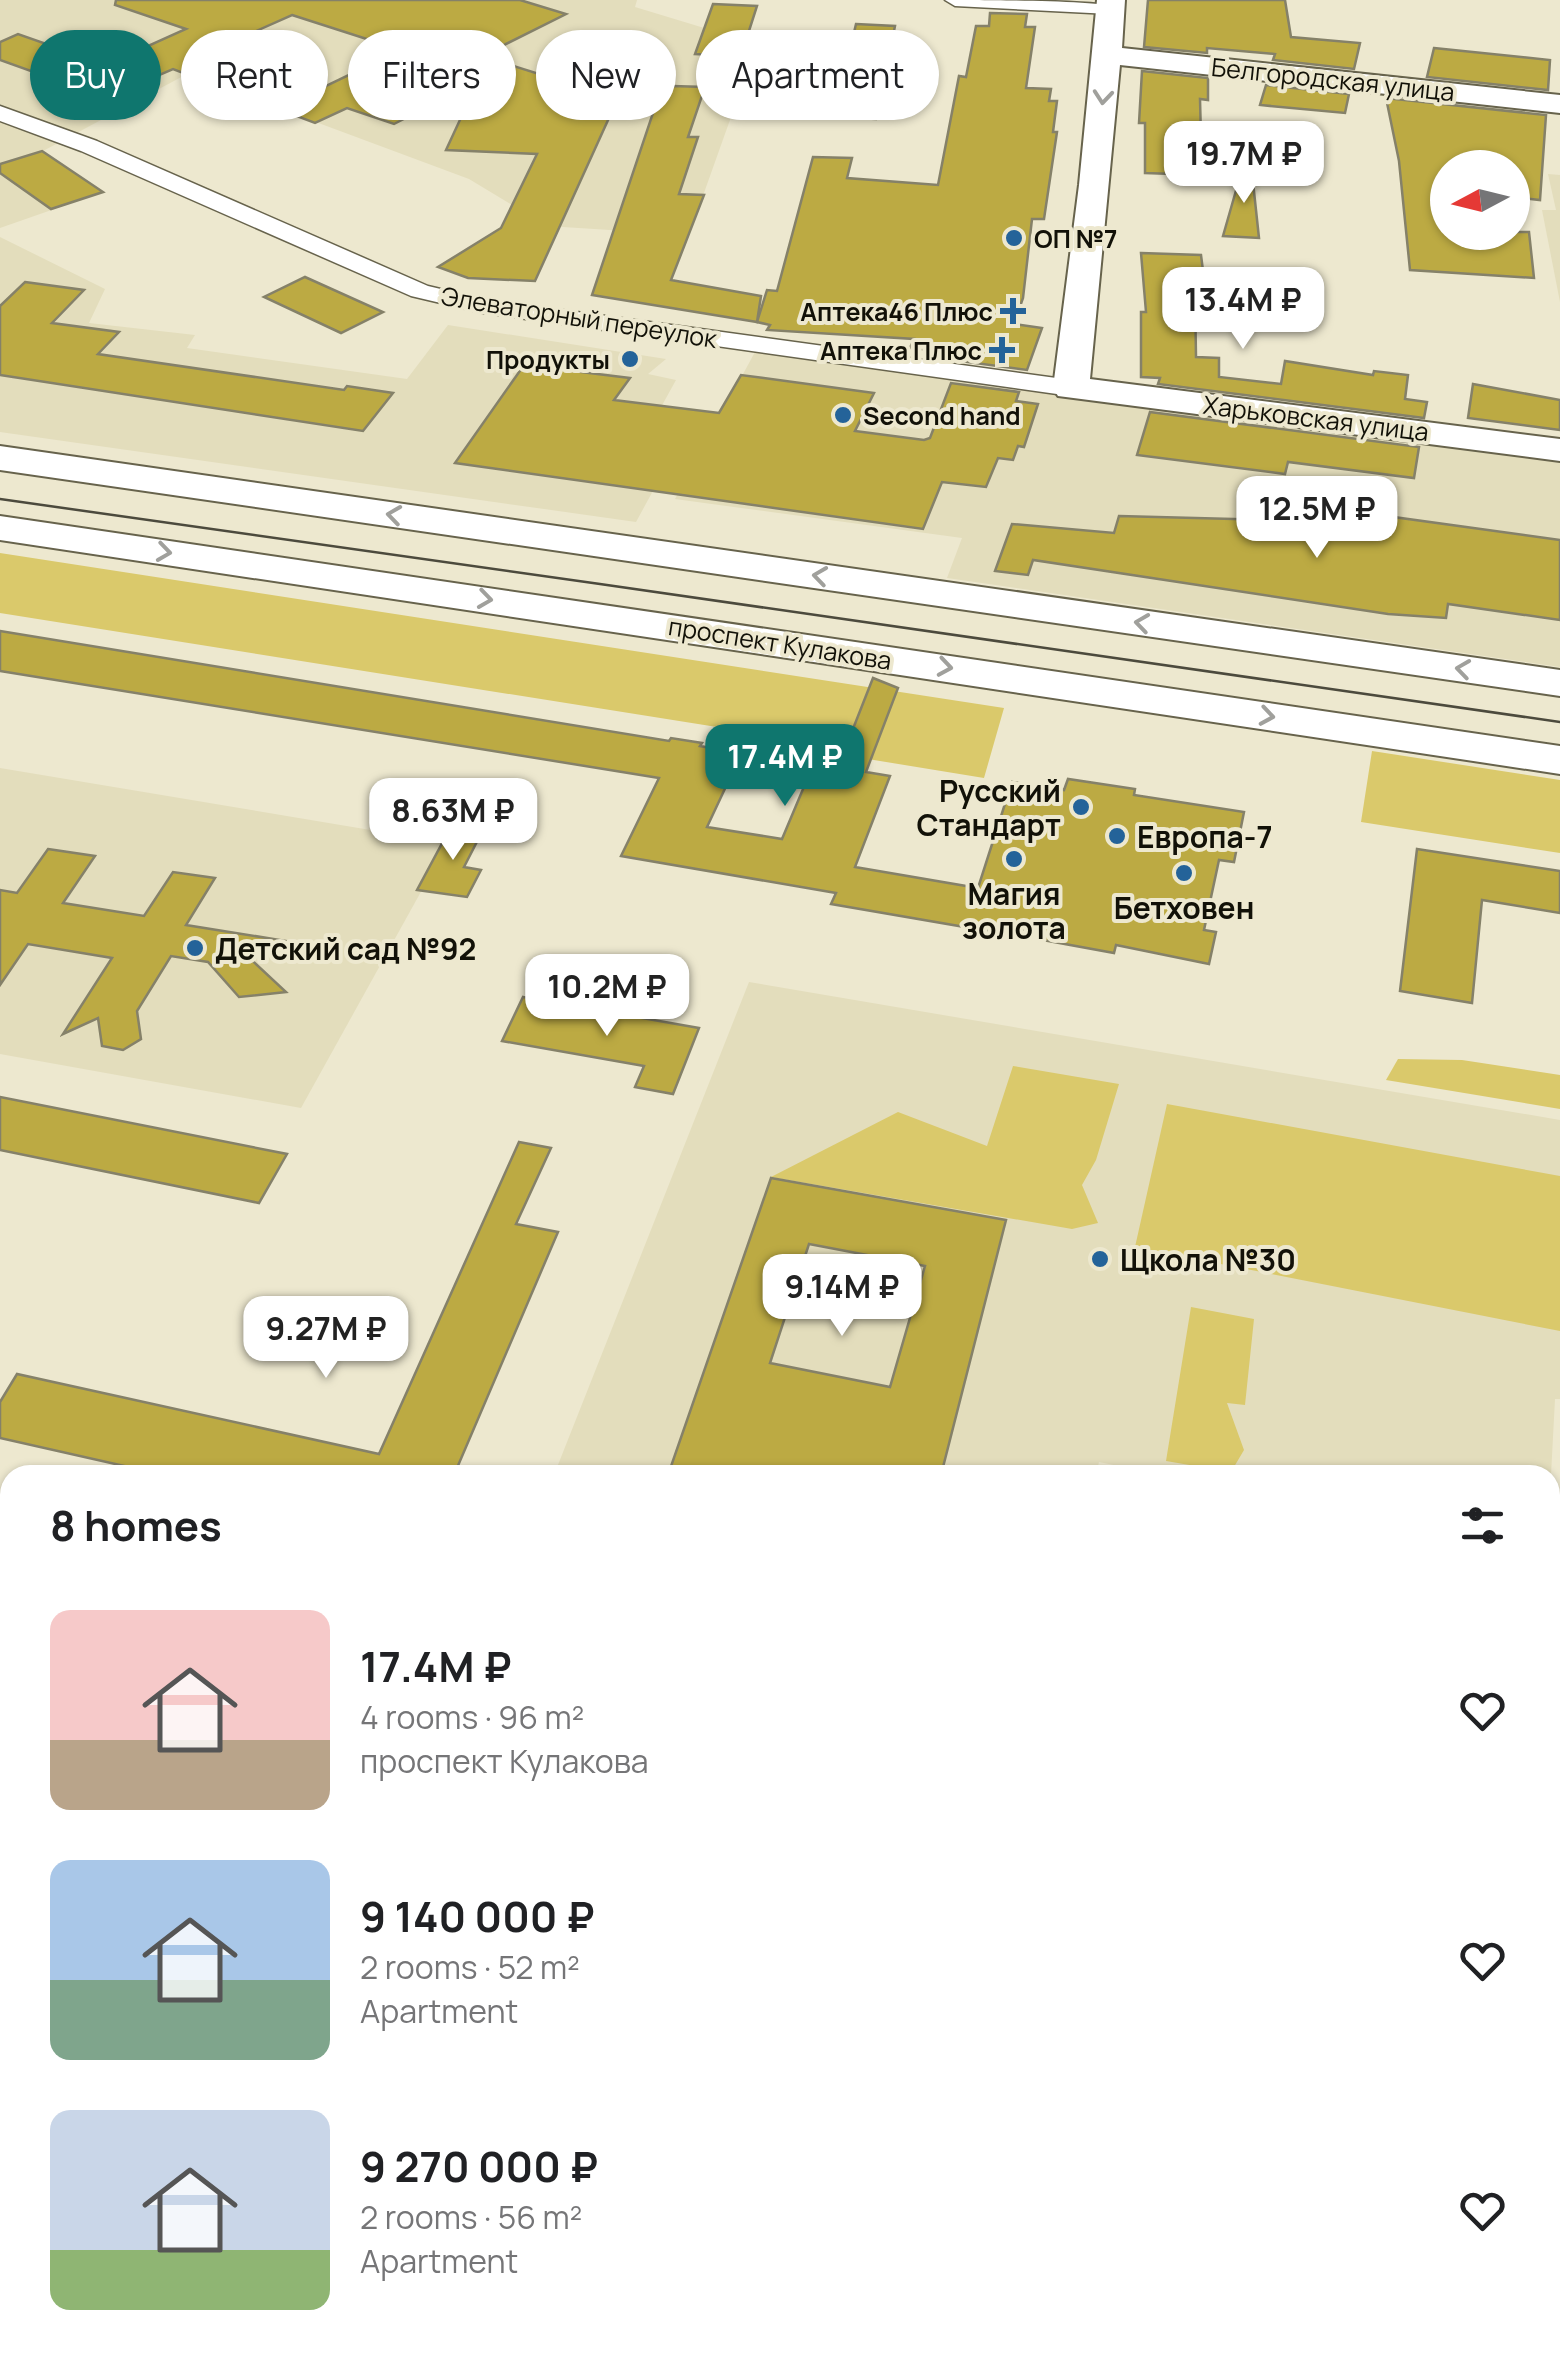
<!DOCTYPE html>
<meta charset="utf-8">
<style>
body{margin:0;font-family:Manrope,sans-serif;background:#f2f2f2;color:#202124;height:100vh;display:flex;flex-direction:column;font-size:38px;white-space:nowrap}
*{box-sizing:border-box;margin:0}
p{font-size:32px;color:#757577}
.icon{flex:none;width:55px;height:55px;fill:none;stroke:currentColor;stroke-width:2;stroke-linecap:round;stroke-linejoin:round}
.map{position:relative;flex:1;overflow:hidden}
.side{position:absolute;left:0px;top:1465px;width:1560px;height:892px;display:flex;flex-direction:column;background:#fff;border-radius:30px 30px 0 0;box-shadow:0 2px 8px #0004}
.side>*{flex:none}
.hud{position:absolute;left:30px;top:30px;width:1000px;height:90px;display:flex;gap:20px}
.needle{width:65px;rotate:263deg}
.fabs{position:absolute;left:1430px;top:150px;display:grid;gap:20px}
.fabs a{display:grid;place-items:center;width:100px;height:100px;border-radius:50%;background:#fff;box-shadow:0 2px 8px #0004;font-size:50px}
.price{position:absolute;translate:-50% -85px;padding:0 22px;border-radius:20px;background:#fff;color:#222;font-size:32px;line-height:65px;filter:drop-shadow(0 2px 5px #0008)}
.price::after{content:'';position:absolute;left:50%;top:60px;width:30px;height:22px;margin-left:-15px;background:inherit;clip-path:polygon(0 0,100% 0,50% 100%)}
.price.selected{background:#0f766e;color:#fff}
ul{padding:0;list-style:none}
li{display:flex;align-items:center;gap:30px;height:250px;padding:0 50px}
li span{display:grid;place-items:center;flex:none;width:280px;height:200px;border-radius:20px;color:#555}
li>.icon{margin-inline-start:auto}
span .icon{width:120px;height:120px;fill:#fffc;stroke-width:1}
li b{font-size:42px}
h2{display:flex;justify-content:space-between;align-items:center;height:120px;padding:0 50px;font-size:42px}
.pill{padding:0 35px;border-radius:45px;background:#fff;box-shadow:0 2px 8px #0004;font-size:35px;line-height:90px}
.pill.selected{background:#0f766e;color:#fff}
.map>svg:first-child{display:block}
.built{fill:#e3ddbc}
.green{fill:#dac96b}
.building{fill:#bcaa43;stroke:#858169;stroke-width:2.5;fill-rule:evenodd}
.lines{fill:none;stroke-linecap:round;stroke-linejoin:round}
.street-casing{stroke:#67634c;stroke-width:3}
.secondary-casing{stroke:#67634c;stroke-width:4}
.primary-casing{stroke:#67634c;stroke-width:4}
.street{fill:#fff;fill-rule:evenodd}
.secondary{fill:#fff;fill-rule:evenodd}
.primary{fill:#fff;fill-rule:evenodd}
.tram{stroke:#4c4a3d;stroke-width:2.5}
.oneway{stroke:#a0a09c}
.poi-dot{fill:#246399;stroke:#ede8cf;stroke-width:4}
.labels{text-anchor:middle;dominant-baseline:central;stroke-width:8;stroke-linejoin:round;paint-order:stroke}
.far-street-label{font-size:25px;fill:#121108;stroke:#ede8cf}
.far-poi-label{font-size:25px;font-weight:bold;fill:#121108;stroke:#ede8cf;text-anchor:end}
.poi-label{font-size:30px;font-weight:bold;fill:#121108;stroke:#ede8cf;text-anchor:start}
</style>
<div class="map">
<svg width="1560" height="2357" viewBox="0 0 1560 2357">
<rect width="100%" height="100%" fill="#ede8cf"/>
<!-- built -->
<g class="built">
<polygon points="0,0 637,0 635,7 757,44 689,235 547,226 469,179 187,74 43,151 103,192 0,228"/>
<polygon points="1548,174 1560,175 1560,302 1542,210 1556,210"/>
<polygon points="0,237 105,289 89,323 195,335 187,348 407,379 448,325 666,359 648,374 676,380 660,409 690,423 636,522 0,432"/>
<polygon points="755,352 1560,458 1560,667 947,578 962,538 675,499"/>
<polygon points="0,768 448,843 301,1108 0,1054"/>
<polygon points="749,982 1560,1120 1560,1399 1555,1399 1550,1494 1550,1475 1162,1475 1099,1462 1096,1475 554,1475"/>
<polygon points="121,2348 1079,2348 1113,2357 116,2357"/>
</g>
<!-- green -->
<g class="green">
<polygon points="0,553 1004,708 984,778 776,744 779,737 0,613"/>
<polygon points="1372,751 1560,780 1560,853 1361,822"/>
<polygon points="1398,1059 1462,1060 1560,1075 1560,1109 1386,1080"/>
<polygon points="1013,1066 1119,1084 1096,1160 1082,1185 1098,1223 1072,1229 771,1177 898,1112 987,1146"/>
<polygon points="1167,1104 1560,1176 1560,1331 1135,1247"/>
<polygon points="1191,1307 1254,1319 1245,1405 1227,1403 1244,1450 1231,1472 1166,1461"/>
</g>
<!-- building -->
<g class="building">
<path d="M116,0H520L566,14L482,56L558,80L623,87L535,281L468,278L438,267L501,228L537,154L446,150L478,81L394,124L347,108L315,123L173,69L106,98L0,60V42L18,34L106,65L186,29L115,5ZM292,15L401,50L322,88L216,49Z"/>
<polygon points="1148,0 1285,0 1291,37 1360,43 1354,69 1273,60 1275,54 1207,48 1207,53 1144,47"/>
<polygon points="713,4 757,6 741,56 695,54"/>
<polygon points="990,13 1027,14 1025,27 1035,27 1026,88 1051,89 1049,101 1057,101 1053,132 1057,132 1044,219 1032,219 1023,298 1014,324 1042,328 1027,370 960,361 962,354 910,348 914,339 767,330 770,325 757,322 767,290 777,291 813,157 852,158 847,178 938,185 959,76 966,77 976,26 989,26"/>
<polygon points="856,24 895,26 876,119 834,117"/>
<polygon points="1434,48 1550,60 1548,90 1427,77"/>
<polygon points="1142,71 1208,78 1208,100 1200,99 1202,175 1145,173 1145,123 1139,123"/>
<polygon points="1266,85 1349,94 1345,113 1260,105"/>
<polygon points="672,86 705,87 688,137 698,137 679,194 704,195 671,280 761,296 757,322 592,295 661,89 671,90"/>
<polygon points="1386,98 1546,115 1540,200 1512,197 1512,168 1448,168 1448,232 1529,232 1534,278 1410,270 1399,161"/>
<polygon points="1249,145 1259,238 1223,236"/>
<polygon points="42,151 103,192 51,209 0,173 0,164"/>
<polygon points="1141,253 1201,255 1206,294 1195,294 1196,357 1219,358 1219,377 1281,384 1285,361 1373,375 1374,371 1408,375 1405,399 1427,402 1424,418 1158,384 1160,378 1141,377 1141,312 1146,312"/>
<polygon points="305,277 383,312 341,333 264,297"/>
<polygon points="25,282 84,290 52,323 119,332 98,354 344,390 347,386 393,393 363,431 0,375 0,306"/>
<polygon points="524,365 630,378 614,400 719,413 741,375 874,393 855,431 924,440 930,438 951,383 1019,392 1016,401 1038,404 1024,447 1018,446 1013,460 998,458 986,487 942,482 923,529 455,463"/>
<polygon points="1473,384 1560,400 1560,430 1468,418"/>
<polygon points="1150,412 1419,447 1414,478 1288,462 1285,474 1137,455"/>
<polygon points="1119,516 1276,520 1274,527 1341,521 1385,522 1386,516 1560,540 1560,620 1448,604 1446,618 1388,614 1033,560 1028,575 995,571 1012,524 1114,533"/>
<polygon points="0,631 669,741 671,738 702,743 700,746 734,752 722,779 729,780 707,827 782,839 814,763 838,767 873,678 898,688 866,772 890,776 855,867 978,888 1012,782 1064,790 1068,779 1135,789 1134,795 1244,812 1234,862 1219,860 1204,930 1216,932 1209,964 1116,945 1114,953 1043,940 1046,933 990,924 988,931 831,904 836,893 621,856 659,778 0,671"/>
<polygon points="453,823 484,828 464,867 481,870 467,897 417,890"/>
<polygon points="48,849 95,856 63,903 144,916 173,872 215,878 186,925 286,941 286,946 244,953 286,992 239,997 208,962 171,956 137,1011 141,1039 123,1050 102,1046 98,1018 63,1034 112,958 28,944 0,985 0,890 17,893"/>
<polygon points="1417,849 1560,871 1560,913 1482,900 1472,1003 1400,991"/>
<polygon points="523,997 699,1028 673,1094 635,1087 644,1066 502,1041"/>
<polygon points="0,1097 287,1154 259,1203 0,1150"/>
<polygon points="519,1142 551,1148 516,1224 558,1232 454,1475 164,1475 0,1438 0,1402 17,1374 379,1454"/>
<path d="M771,1178L1006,1220L941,1475H668ZM809,1244L925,1266L890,1387L770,1363Z"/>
</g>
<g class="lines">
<!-- street casing -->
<g class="street-casing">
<g id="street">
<path d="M945,0C975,0 1104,0 1120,8L1110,14L955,6Z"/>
<polygon points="0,106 97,141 428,286 483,299 1071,380 1084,388 1071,396 483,313 411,296 81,151 0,121"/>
</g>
</g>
<!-- secondary casing -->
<g class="secondary-casing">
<g id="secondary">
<polygon points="1097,0 1125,0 1122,48 1560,95 1560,113 1120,65 1090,379 1560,439 1560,461 1058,396 1053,388 1079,185"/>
<polygon points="0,1568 10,1569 10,1619 0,1618"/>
<polygon points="1550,2012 1560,2016 1560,2086 1550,2082"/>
</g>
</g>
<!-- primary casing -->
<g class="primary-casing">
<g id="primary">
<polygon points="0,446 1560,670 1560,696 0,470"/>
<polygon points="0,516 1560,746 1560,774 0,540"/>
</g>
</g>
<!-- street -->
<use href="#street" class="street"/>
<!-- secondary -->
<use href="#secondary" class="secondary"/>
<!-- primary -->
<use href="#primary" class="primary"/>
<!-- tram -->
<path class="tram" d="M0,499C520,574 1040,644 1560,722"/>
</g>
<!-- one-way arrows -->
<defs><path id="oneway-chevron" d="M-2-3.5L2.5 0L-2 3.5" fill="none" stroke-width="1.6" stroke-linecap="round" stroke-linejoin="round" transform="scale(2.5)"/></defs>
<g class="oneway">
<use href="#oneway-chevron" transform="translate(1103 97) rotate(95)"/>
<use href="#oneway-chevron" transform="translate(394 515) rotate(-172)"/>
<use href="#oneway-chevron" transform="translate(164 552) rotate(8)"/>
<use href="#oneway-chevron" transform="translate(820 576) rotate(-172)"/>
<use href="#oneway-chevron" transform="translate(485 599) rotate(8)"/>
<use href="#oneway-chevron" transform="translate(1142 623) rotate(-172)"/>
<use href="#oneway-chevron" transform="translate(945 667) rotate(9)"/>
<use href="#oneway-chevron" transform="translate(1463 669) rotate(-172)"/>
<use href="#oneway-chevron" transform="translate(1267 716) rotate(9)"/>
</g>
<!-- markers -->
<g class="poi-dot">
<circle cx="1014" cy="238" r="10"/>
<path d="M1008 296h10v10h10v10h-10v10h-10v-10h-10v-10h10z"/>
<path d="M997 335h10v10h10v10h-10v10h-10v-10h-10v-10h10z"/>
<circle cx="630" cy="359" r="10"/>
<circle cx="843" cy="415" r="10"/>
<circle cx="1081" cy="807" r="10"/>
<circle cx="1117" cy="836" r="10"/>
<circle cx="1014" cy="859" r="10"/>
<circle cx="1184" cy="873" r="10"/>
<circle cx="195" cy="948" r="10"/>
<circle cx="1100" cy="1259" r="10"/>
</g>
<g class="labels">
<!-- far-street labels -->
<g class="far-street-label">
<text transform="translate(1333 79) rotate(6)">Белгородская улица</text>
<text transform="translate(579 317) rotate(9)">Элеваторный переулок</text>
<text transform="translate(1316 418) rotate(7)">Харьковская улица</text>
<text transform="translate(780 643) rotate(9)">проспект Кулакова</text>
</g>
<!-- far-poi labels -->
<g class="far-poi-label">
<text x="1034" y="238" text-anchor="start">ОП №7</text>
<text x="993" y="311">Аптека46 Плюс</text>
<text x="982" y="350">Аптека Плюс</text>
<text x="610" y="359">Продукты</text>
<text x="863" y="415" text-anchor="start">Second hand</text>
</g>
<!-- poi labels -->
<g class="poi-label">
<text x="1061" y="790" text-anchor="end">Русский<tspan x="1061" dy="34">Стандарт</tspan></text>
<text x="1137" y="836">Европа-7</text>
<text x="1014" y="893" text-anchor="middle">Магия<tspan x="1014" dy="34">золота</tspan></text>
<text x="1184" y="907" text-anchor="middle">Бетховен</text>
<text x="215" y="948">Детский сад №92</text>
<text x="1120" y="1259">Щкола №30</text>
</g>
</g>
</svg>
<div class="fabs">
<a><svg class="needle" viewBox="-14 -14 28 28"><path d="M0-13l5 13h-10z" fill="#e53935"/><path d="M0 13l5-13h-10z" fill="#757577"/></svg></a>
</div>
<b class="price" style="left:1244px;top:206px">19.7M ₽</b>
<b class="price" style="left:1243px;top:352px">13.4M ₽</b>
<b class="price" style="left:1317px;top:561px">12.5M ₽</b>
<b class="price selected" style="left:785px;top:809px">17.4M ₽</b>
<b class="price" style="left:453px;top:863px">8.63M ₽</b>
<b class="price" style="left:607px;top:1039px">10.2M ₽</b>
<b class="price" style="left:842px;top:1339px">9.14M ₽</b>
<b class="price" style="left:326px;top:1381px">9.27M ₽</b>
<div class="hud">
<a class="pill selected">Buy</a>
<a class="pill">Rent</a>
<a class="pill">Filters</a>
<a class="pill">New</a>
<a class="pill">Apartment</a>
</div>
<section class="side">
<h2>8 homes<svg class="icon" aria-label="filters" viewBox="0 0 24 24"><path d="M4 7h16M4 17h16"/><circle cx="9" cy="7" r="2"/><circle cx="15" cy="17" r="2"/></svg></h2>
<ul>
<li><span style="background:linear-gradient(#f6c9c9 65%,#b9a48a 0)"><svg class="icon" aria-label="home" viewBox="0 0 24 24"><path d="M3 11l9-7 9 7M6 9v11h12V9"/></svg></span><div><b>17.4M ₽</b><p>4 rooms · 96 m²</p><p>проспект Кулакова</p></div><svg class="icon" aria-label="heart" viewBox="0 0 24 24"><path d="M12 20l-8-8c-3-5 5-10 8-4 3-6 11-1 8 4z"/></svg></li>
<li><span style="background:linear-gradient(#a9c7e8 60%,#7fa58c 0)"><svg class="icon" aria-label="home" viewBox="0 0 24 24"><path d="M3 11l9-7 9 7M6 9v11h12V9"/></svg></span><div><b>9 140 000 ₽</b><p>2 rooms · 52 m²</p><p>Apartment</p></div><svg class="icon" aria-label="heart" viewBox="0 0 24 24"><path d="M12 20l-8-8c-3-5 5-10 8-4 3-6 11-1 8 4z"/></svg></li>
<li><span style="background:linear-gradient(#c9d6e8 70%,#8fb573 0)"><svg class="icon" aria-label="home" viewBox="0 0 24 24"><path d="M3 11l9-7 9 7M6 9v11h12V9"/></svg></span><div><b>9 270 000 ₽</b><p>2 rooms · 56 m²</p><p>Apartment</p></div><svg class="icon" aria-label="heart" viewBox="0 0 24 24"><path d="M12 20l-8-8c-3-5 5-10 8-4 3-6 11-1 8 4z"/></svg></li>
</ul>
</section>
</div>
